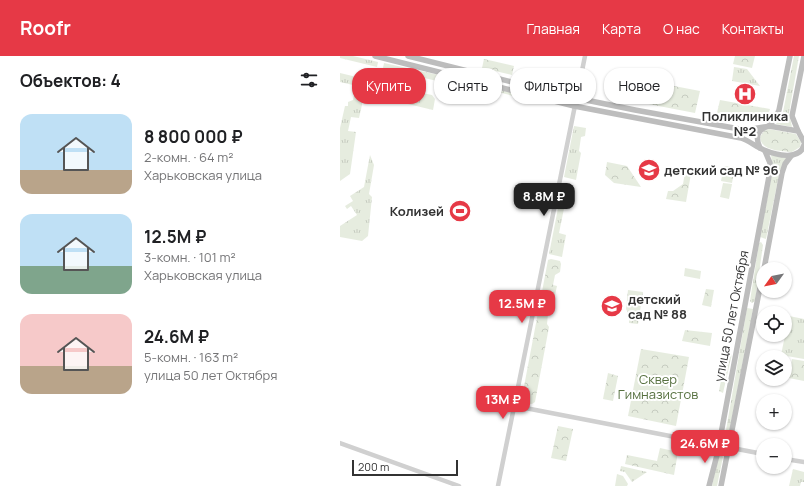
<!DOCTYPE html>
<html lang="ru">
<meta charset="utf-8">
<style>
body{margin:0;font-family:Manrope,sans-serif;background:#f2f2f2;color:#202124;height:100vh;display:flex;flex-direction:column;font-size:15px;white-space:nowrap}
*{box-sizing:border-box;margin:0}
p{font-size:13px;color:#757577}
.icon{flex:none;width:22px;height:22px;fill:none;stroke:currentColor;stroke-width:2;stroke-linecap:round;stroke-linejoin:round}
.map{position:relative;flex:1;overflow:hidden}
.panel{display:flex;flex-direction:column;background:#fff;width:340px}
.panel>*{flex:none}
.top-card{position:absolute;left:12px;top:12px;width:380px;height:36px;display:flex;gap:8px}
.needle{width:26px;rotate:237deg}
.fabs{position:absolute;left:416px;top:206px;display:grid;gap:8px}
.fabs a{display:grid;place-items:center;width:36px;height:36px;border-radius:50%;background:#fff;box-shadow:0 1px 3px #0004;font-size:20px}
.scale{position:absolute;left:12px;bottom:10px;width:106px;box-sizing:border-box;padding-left:4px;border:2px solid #333;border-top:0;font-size:11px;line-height:14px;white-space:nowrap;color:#333;-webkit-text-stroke:3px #fff;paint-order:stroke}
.price{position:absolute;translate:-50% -34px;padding:0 9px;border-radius:8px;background:#e63946;color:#fff;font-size:13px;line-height:26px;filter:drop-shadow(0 1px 2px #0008)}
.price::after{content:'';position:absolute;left:50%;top:24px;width:12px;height:9px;margin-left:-6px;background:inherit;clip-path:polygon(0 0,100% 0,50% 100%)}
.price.current{background:#222;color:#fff}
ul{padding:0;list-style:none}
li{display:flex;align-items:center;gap:12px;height:100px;padding:0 20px}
li span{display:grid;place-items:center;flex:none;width:112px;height:80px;border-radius:12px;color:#555}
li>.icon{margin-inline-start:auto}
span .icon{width:48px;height:48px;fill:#fffc;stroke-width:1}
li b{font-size:17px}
h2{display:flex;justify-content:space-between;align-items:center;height:48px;padding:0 20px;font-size:17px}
.chip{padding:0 14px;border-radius:16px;background:#fff;box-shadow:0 1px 3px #0004;font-size:14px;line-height:36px}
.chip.current{background:#e63946;color:#fff}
header{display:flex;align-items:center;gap:24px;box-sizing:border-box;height:56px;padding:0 20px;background:#e63946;color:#fff}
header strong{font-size:19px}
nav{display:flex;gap:22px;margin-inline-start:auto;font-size:14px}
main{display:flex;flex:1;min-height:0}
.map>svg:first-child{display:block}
.grass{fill:url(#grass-tufts)}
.forest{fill:url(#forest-crowns)}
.pitch{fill:#e6ecdf}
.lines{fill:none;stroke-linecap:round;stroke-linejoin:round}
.tertiary{stroke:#d0d0d0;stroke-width:4.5}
.secondary{stroke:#bdbdbd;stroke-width:5.5}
.labels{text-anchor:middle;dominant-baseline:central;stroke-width:4;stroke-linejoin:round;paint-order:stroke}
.poi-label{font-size:13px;font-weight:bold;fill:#333;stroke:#fff;text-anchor:start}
.street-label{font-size:13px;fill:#333;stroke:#fff}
.park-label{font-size:13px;fill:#56703f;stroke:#fff}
</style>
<header>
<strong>Roofr</strong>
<nav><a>Главная</a><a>Карта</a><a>О нас</a><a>Контакты</a></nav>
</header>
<main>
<section class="panel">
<h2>Объектов: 4<svg class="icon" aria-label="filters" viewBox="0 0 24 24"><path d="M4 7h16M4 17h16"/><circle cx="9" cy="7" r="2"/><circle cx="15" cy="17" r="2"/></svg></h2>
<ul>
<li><span style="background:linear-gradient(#bfe0f5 70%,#b9a48a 0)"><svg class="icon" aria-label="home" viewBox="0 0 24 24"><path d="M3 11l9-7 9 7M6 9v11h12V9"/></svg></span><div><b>8 800 000 ₽</b><p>2-комн. · 64 m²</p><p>Харьковская улица</p></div></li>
<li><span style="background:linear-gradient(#bfe0f5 65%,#7fa58c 0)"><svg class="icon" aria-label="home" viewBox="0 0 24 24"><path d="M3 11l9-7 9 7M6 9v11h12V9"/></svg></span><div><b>12.5M ₽</b><p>3-комн. · 101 m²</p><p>Харьковская улица</p></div></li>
<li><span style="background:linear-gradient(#f6c9c9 65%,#b9a48a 0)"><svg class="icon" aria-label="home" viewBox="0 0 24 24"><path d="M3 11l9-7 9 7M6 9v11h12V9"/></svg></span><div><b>24.6M ₽</b><p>5-комн. · 163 m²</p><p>улица 50 лет Октября</p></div></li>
</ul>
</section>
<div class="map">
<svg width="464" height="430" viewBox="0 0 464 430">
<defs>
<pattern id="grass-tufts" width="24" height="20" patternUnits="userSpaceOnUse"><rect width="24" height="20" fill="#e6ecdf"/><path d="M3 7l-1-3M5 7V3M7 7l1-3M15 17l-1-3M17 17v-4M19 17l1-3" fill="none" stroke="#c6cbc0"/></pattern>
<pattern id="forest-crowns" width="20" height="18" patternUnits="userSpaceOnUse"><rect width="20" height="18" fill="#e6ecdf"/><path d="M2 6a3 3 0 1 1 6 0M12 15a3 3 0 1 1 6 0" fill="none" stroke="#c6cbc0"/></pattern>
</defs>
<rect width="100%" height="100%" fill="#fff"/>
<!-- grass -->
<g class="grass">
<polygon points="0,0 13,0 38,6 37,11 0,2"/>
<polygon points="454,0 459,0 449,57 452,71 436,68 443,56"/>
<polygon points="44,7 99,19 97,25 43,12"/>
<polygon points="394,11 407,13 420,30 392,25"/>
<polygon points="0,17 25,23 23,31 19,33 13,32 13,29 0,26"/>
<polygon points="129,27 182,39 182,42 128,29"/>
<polygon points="50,30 92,39 95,43 93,54 47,43"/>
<polygon points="26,31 19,62 11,61 8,75 16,76 10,118 0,125 0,72 5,50 8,50 8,46 13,44 15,34 21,35"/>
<polygon points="234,70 246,72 245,80 241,81 239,95 241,97 236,124 224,121"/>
<polygon points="30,99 34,109 29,138 32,141 28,180 22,185 0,181 0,170 17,159 11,150 7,153 5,150 13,145 10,140 24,131"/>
<polygon points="431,99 447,102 440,114 426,183 420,181 433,113"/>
<polygon points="223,127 229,128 219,177 226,179 222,201 209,198"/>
<polygon points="421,186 423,189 415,245 412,247 410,245 419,187"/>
<polygon points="407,252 413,253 388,382 386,382 385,380"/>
<polygon points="449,260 464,263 464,303 441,299"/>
<polygon points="386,297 392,298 383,337 379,335"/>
<polygon points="381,399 383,401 377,430 372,430 378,401"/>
<polygon points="281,410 307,416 292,426 285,416 280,415"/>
<polygon points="453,413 464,416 464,426 461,426 460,430 449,430"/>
<polygon points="277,418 283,420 288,428 287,430 275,430"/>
</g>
<!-- forest -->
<g class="forest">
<polygon points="395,0 415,0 412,12 393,8"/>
<polygon points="144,3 174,10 172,19 142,12"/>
<polygon points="303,24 360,35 355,57 298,46"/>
<polygon points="380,44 430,53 428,59 404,66 376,61"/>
<path d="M429,73L456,78L461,86L460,91L452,96C440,95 421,95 420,81L424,75Z"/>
<polygon points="267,106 287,110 301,131 274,127 265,119"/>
<polygon points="384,110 395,111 392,127 381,125"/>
<polygon points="346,111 352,112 346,146 326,143 328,135 333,135 343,128"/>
<polygon points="211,203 220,205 221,208 220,216 215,219 213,229 217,230 215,239 204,237 202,246 213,249 212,257 208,258 207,268 209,271 195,346 192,348 185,347 182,341 208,204"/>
<polygon points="366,233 374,234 371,251 362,249"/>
<polygon points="288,234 303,236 298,268 289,267 289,259 286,253"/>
<polygon points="345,274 372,277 370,290 342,285"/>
<polygon points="301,293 349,301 336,370 288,360"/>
<polygon points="452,303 464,305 464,325 449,322"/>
<polygon points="268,317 278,320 273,345 263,343"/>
<polygon points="218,370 233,373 226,405 211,402"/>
<polygon points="320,392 338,396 334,419 285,408 287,399 317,405"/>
</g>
<!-- pitch -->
<g class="pitch">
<polygon points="383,127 392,128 389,143 380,141"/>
<polygon points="345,212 361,215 360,223 344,220"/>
<polygon points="303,315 312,317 308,342 298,341"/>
</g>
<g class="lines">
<!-- tertiary -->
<g class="tertiary">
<polyline points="175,350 423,398"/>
<polyline points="0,387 119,430"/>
<polyline points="445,403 464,406"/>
<polyline points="158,430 245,0"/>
</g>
<!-- secondary -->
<g class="secondary">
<path d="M35,0L234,50L401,82C410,85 416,91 424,94C436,99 460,105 464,89"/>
<polyline points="68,0 236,42 295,54 405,74 424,71"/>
<polyline points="429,70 436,61 439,54 450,0"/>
<polyline points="458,75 452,60 464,0"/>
<path d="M420,92C415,82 417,73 429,70L458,75L464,86"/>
<polyline points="424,213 442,117 445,108 451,100"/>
<polyline points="369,430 377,399 430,115 430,107 425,95"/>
<polyline points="381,430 423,216"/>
</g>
</g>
<!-- icons -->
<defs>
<g id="hospital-disc" transform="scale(1.15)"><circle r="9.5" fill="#e63946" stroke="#fff"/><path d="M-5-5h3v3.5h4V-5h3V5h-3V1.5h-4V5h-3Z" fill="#fff"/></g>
<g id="school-disc" transform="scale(1.15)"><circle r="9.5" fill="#e63946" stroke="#fff"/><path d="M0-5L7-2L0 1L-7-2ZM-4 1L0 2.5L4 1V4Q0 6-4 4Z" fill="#fff"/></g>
<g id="stadium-disc" transform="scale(1.15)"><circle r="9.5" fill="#e63946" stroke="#fff"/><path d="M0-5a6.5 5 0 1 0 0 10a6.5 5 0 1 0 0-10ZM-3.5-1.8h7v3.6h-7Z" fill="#fff"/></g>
</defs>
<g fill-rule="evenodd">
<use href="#hospital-disc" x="405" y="38"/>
<use href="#school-disc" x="309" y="114"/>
<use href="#stadium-disc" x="120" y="155"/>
<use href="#school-disc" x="272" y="250"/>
</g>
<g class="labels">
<!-- poi labels -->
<g class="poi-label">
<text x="405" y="60" text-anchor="middle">Поликлиника<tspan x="405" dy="15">№2</tspan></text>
<text x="324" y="114">детский сад № 96</text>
<text x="104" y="155" text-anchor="end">Колизей</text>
<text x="288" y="243">детский<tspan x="288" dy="15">сад № 88</tspan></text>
</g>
<!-- street labels -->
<g class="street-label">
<text transform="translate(391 260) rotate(-79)">улица 50 лет Октября</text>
</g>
<!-- park labels -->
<g class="park-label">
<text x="318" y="323">Сквер<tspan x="318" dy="15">Гимназистов</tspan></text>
</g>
</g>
</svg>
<div class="fabs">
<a><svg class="needle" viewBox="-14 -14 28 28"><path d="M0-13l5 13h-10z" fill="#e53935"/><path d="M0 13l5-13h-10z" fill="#757577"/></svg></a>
<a><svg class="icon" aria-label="locate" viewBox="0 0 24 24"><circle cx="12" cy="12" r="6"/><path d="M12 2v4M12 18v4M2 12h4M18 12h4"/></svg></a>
<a><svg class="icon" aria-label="layers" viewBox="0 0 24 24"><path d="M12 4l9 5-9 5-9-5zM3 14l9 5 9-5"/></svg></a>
<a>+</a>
<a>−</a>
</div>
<div class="scale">200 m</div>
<b class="price current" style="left:204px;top:161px">8.8M ₽</b>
<b class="price" style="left:182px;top:268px">12.5M ₽</b>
<b class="price" style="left:163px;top:364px">13M ₽</b>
<b class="price" style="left:365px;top:408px">24.6M ₽</b>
<div class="top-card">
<a class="chip current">Купить</a>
<a class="chip">Снять</a>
<a class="chip">Фильтры</a>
<a class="chip">Новое</a>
</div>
</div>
</main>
